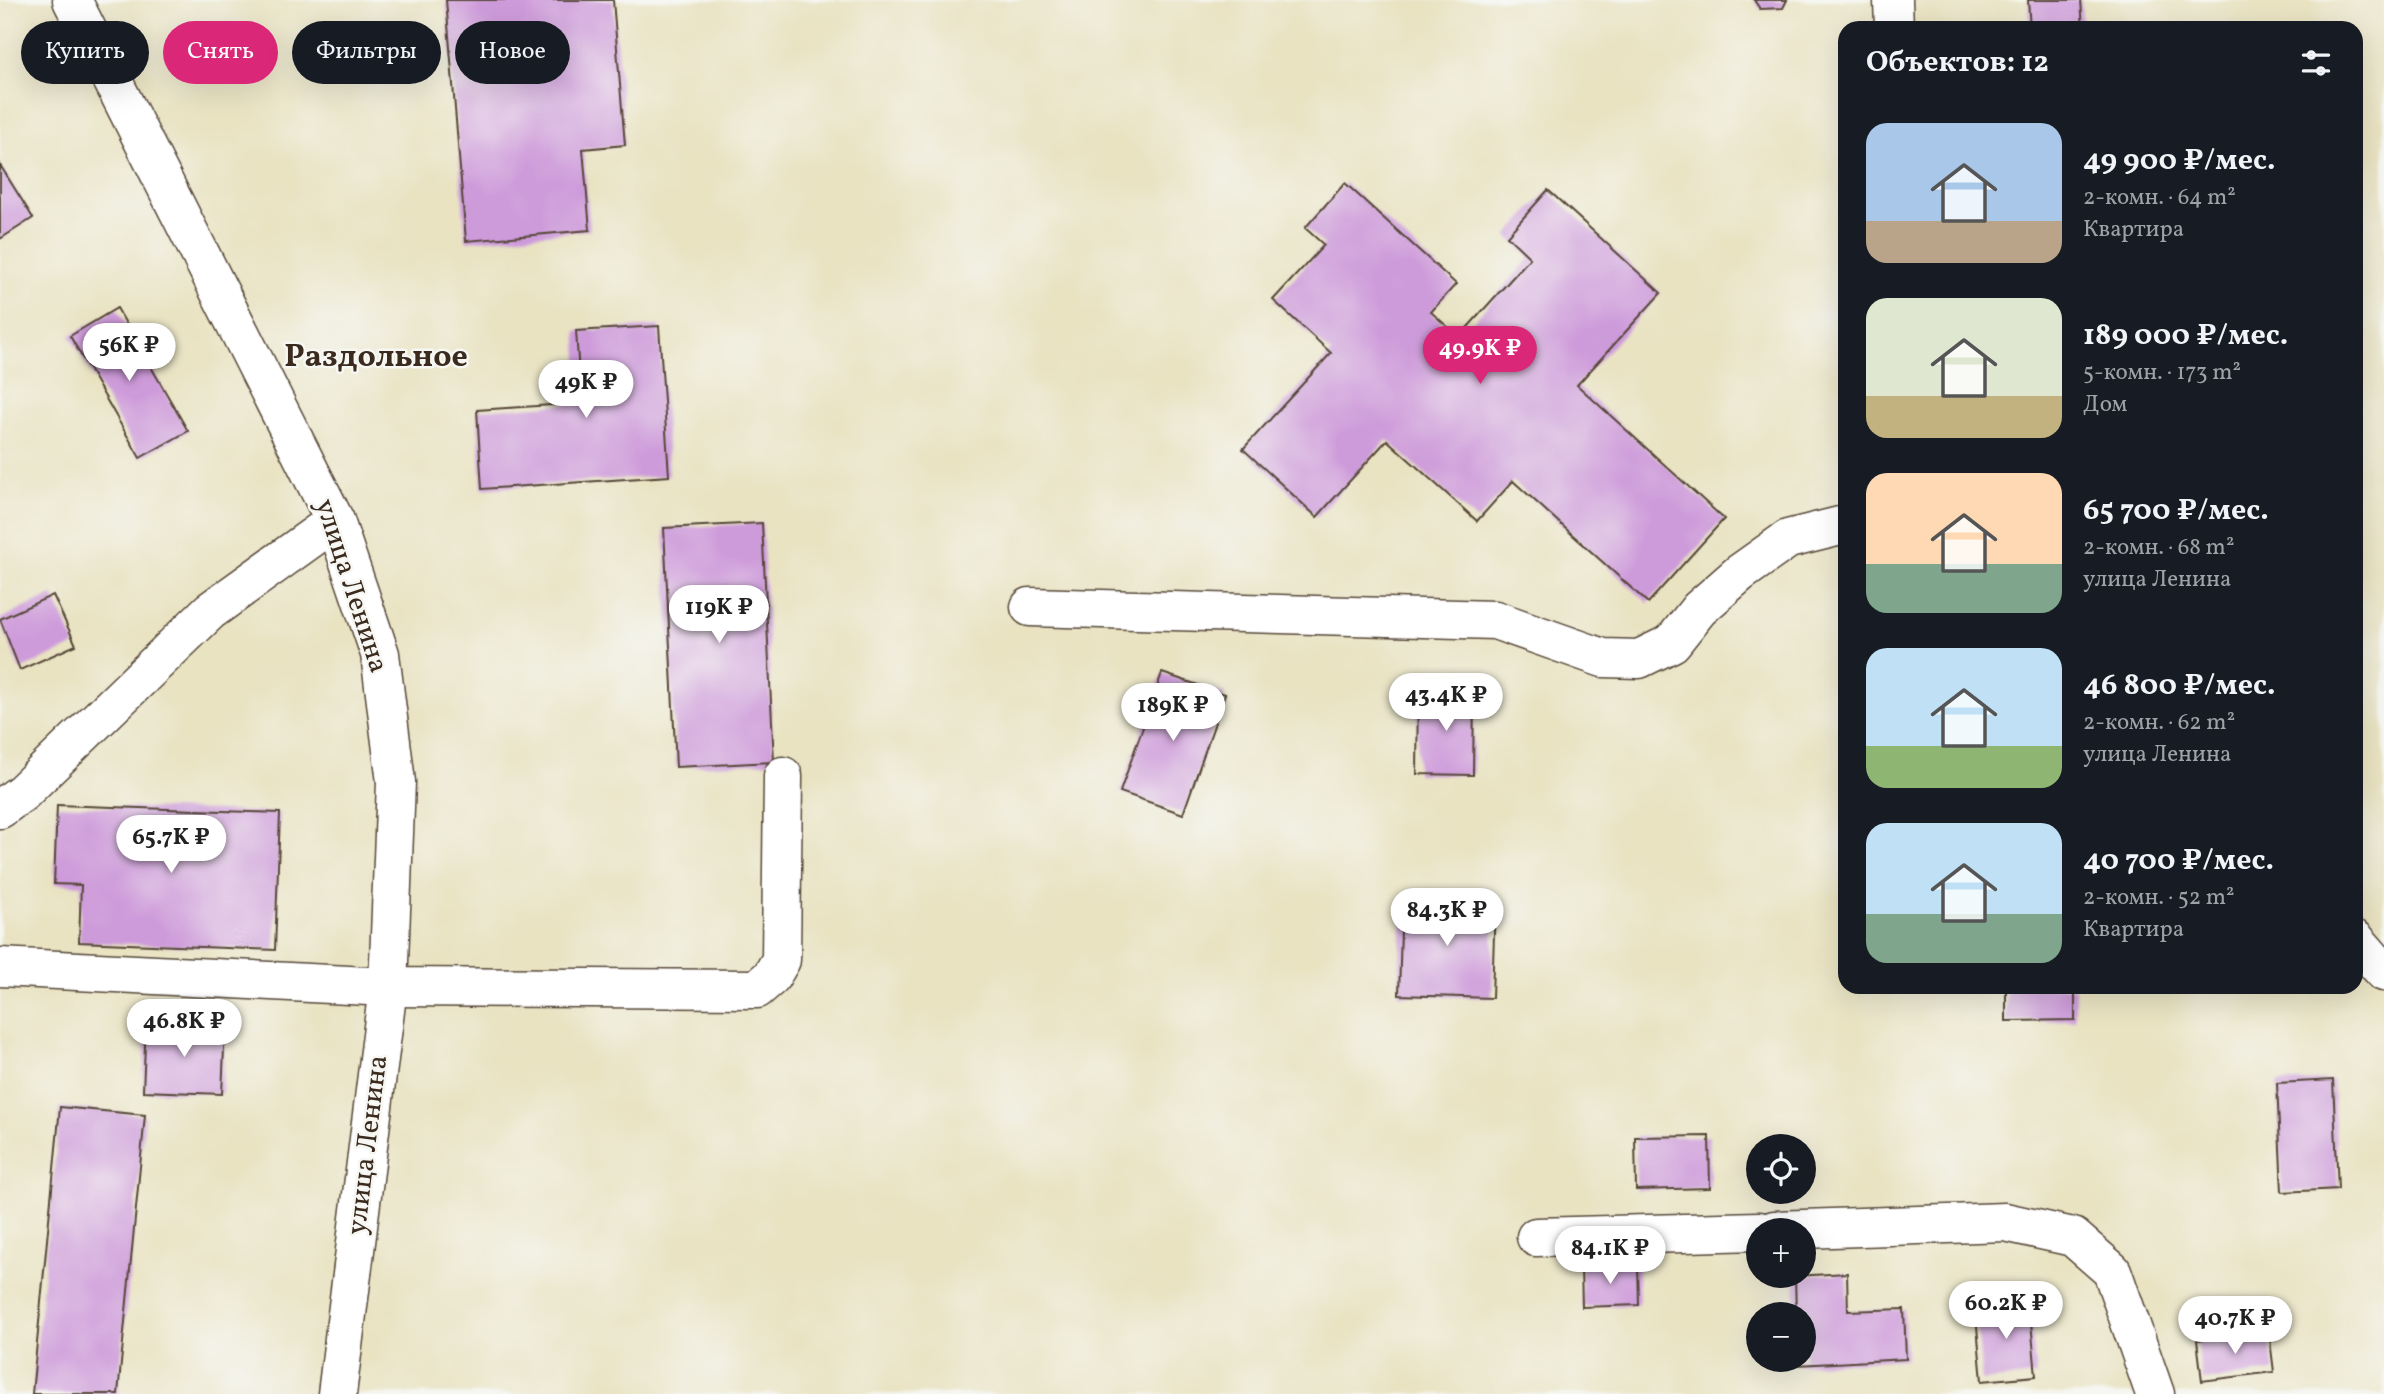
<!DOCTYPE html>
<html lang="ru">
<meta charset="utf-8">
<style>
body{margin:0;font-family:Vollkorn,serif;background:#242831;color:#f1f3f6;height:100vh;display:flex;flex-direction:column;font-size:26px;white-space:nowrap}
*{box-sizing:border-box;margin:0}
p{font-size:23px;color:#9ea1a6}
.icon{flex:none;width:38px;height:38px;fill:none;stroke:currentColor;stroke-width:2;stroke-linecap:round;stroke-linejoin:round}
.map{position:relative;flex:1;overflow:hidden}
.side{position:absolute;left:1838px;top:21px;width:525px;height:973px;display:flex;flex-direction:column;background:#171b24;border-radius:21px;box-shadow:0 7px 28px #0002}
.side>*{flex:none}
.hud{position:absolute;left:21px;top:21px;width:665px;height:63px;display:flex;gap:14px}
.buttons{position:absolute;left:1746px;top:1134px;display:grid;gap:14px}
.buttons a{display:grid;place-items:center;width:70px;height:70px;border-radius:50%;background:#171b24;box-shadow:0 7px 28px #0002;font-size:35px}
.price{position:absolute;translate:-50% -60px;padding:0 16px;border-radius:24px;background:#fff;color:#222;font-size:23px;line-height:46px;filter:drop-shadow(0 2px 4px #0008)}
.price::after{content:'';position:absolute;left:50%;top:42px;width:21px;height:16px;margin-left:-10px;background:inherit;clip-path:polygon(0 0,100% 0,50% 100%)}
.price.selected{background:#db2777;color:#fff}
ul{padding:0;list-style:none}
li{display:flex;align-items:center;gap:21px;height:175px;padding:0 28px}
li span{display:grid;place-items:center;flex:none;width:196px;height:140px;border-radius:21px;color:#555}
li>.icon{margin-inline-start:auto}
span .icon{width:84px;height:84px;fill:#fffc;stroke-width:1}
li b{font-size:30px}
h2{display:flex;justify-content:space-between;align-items:center;height:84px;padding:0 28px;font-size:30px}
.tag{padding:0 24px;border-radius:32px;background:#171b24;box-shadow:0 7px 28px #0002;font-size:24px;line-height:63px}
.tag.selected{background:#db2777;color:#fff}
.map>svg:first-child{display:block}
.building{fill:#ce9bda}
.lines{fill:none;stroke-linecap:round;stroke-linejoin:round}
.minor-casing{stroke:#554637;stroke-width:41}
.minor{stroke:#fff;stroke-width:38}
.labels{text-anchor:middle;dominant-baseline:central;stroke-width:5;stroke-linejoin:round;paint-order:stroke}
.street-label{font-size:28px;fill:#3b2a1e;stroke:#f6f6f2}
.quarter-label{font-size:32px;font-weight:bold;fill:#3b2a1e;stroke:#f6f6f2}
</style>
<div class="map">
<svg width="2384" height="1394" viewBox="0 0 2384 1394">
<rect width="100%" height="100%" fill="#f6f6f2"/>
<filter id="ink" filterUnits="userSpaceOnUse"><feTurbulence type="fractalNoise" baseFrequency=".0143" numOctaves="2"/><feDisplacementMap in="SourceGraphic" scale="14" xChannelSelector="R" yChannelSelector="G"/><feConvolveMatrix kernelMatrix="1 2 1 2 8 2 1 2 1" color-interpolation-filters="sRGB"/></filter>
<filter id="wash" filterUnits="userSpaceOnUse"><feTurbulence type="fractalNoise" baseFrequency=".00686" numOctaves="4" result="noise"/><feDisplacementMap in="SourceGraphic" scale="28" xChannelSelector="R" yChannelSelector="G"/><feGaussianBlur stdDeviation="1.57" result="paint"/><feColorMatrix in="noise" values="0 0 0 0 0 0 0 0 0 0 0 0 0 0 0 0 0 1.4 0 .05"/><feComposite in="paint" operator="in"/></filter>
<g filter="url(#wash)">
<rect width="100%" height="100%" fill="#e9e3c2"/>
<g id="blocks">
<!-- building -->
<g class="building">
<polygon points="446,0 613,0 625,145 583,149 590,230 466,241"/>
<polygon points="1754,0 1787,0 1783,8 1760,9"/>
<polygon points="2028,0 2081,0 2083,28 2030,28"/>
<polygon points="0,165 33,218 0,239"/>
<polygon points="1345,183 1456,284 1431,312 1459,337 1530,258 1507,236 1548,190 1661,293 1577,385 1724,519 1648,603 1513,481 1477,521 1387,440 1317,517 1243,449 1331,353 1273,300 1324,245 1305,228"/>
<polygon points="117,308 188,431 140,458 70,336"/>
<polygon points="659,326 669,476 482,489 477,410 581,403 576,331"/>
<polygon points="762,523 774,762 676,767 664,528"/>
<polygon points="53,595 76,645 20,670 0,619"/>
<polygon points="1162,673 1225,694 1183,814 1120,792"/>
<polygon points="1418,691 1474,692 1473,775 1417,774"/>
<polygon points="57,805 280,813 275,950 79,942 81,885 54,884"/>
<polygon points="1402,898 1495,901 1492,998 1399,995"/>
<polygon points="2006,987 2075,987 2075,1020 2006,1021"/>
<polygon points="146,1023 225,1026 222,1094 143,1091"/>
<polygon points="2333,1080 2338,1189 2282,1192 2277,1083"/>
<polygon points="60,1107 145,1115 118,1394 32,1394"/>
<polygon points="1709,1136 1710,1188 1636,1190 1635,1137"/>
<polygon points="1638,1265 1639,1305 1582,1307 1581,1266"/>
<polygon points="1847,1273 1848,1311 1904,1309 1906,1359 1798,1365 1798,1360 1804,1360 1804,1314 1796,1314 1795,1276"/>
<polygon points="2029,1300 2036,1376 1982,1381 1975,1305"/>
<polygon points="2269,1332 2274,1372 2202,1381 2197,1340"/>
</g>
</g>
</g>
<g filter="url(#ink)">
<use href="#blocks" fill-opacity="0" stroke="#554637" stroke-width="2"/>
<g class="lines">
<!-- minor casing -->
<g class="minor-casing">
<g id="minor">
<polyline points="72,0 335,521 380,654 396,782 388,987 337,1394"/>
<polyline points="1893,0 1894,28"/>
<polyline points="1030,607 1495,620 1603,658 1639,659 1672,643 1699,609 1740,573 1788,539 1844,525"/>
<polyline points="0,809 23,792 210,611 335,521"/>
<polyline points="2356,940 2384,972"/>
<polyline points="0,967 388,987 757,989 771,977 781,960 783,776"/>
<polyline points="1774,1230 2005,1222 2073,1237 2112,1271 2155,1394"/>
<polyline points="1536,1237 1759,1231"/>
</g>
</g>
<!-- minor -->
<use href="#minor" class="minor"/>
</g>
</g>
<g class="labels">
<!-- street labels -->
<g class="street-label">
<text transform="translate(351 586) rotate(72)">улица Ленина</text>
<text transform="translate(368 1145) rotate(-83)">улица Ленина</text>
</g>
<!-- quarter labels -->
<g class="quarter-label">
<text x="376" y="358">Раздольное</text>
</g>
</g>
</svg>
<div class="buttons">
<a><svg class="icon" aria-label="locate" viewBox="0 0 24 24"><circle cx="12" cy="12" r="6"/><path d="M12 2v4M12 18v4M2 12h4M18 12h4"/></svg></a>
<a>+</a>
<a>−</a>
</div>
<b class="price" style="left:129px;top:383px">56K ₽</b>
<b class="price selected" style="left:1480px;top:386px">49.9K ₽</b>
<b class="price" style="left:586px;top:420px">49K ₽</b>
<b class="price" style="left:719px;top:645px">119K ₽</b>
<b class="price" style="left:1446px;top:733px">43.4K ₽</b>
<b class="price" style="left:1173px;top:743px">189K ₽</b>
<b class="price" style="left:171px;top:875px">65.7K ₽</b>
<b class="price" style="left:1447px;top:948px">84.3K ₽</b>
<b class="price" style="left:184px;top:1059px">46.8K ₽</b>
<b class="price" style="left:1610px;top:1286px">84.1K ₽</b>
<b class="price" style="left:2006px;top:1341px">60.2K ₽</b>
<b class="price" style="left:2235px;top:1356px">40.7K ₽</b>
<div class="hud">
<a class="tag">Купить</a>
<a class="tag selected">Снять</a>
<a class="tag">Фильтры</a>
<a class="tag">Новое</a>
</div>
<section class="side">
<h2>Объектов: 12<svg class="icon" aria-label="filters" viewBox="0 0 24 24"><path d="M4 7h16M4 17h16"/><circle cx="9" cy="7" r="2"/><circle cx="15" cy="17" r="2"/></svg></h2>
<ul>
<li><span style="background:linear-gradient(#a9c7e8 70%,#b9a48a 0)"><svg class="icon" aria-label="home" viewBox="0 0 24 24"><path d="M3 11l9-7 9 7M6 9v11h12V9"/></svg></span><div><b>49 900 ₽/мес.</b><p>2-комн. · 64 m²</p><p>Квартира</p></div></li>
<li><span style="background:linear-gradient(#dfe7d0 70%,#c2b280 0)"><svg class="icon" aria-label="home" viewBox="0 0 24 24"><path d="M3 11l9-7 9 7M6 9v11h12V9"/></svg></span><div><b>189 000 ₽/мес.</b><p>5-комн. · 173 m²</p><p>Дом</p></div></li>
<li><span style="background:linear-gradient(#ffd9b3 65%,#7fa58c 0)"><svg class="icon" aria-label="home" viewBox="0 0 24 24"><path d="M3 11l9-7 9 7M6 9v11h12V9"/></svg></span><div><b>65 700 ₽/мес.</b><p>2-комн. · 68 m²</p><p>улица Ленина</p></div></li>
<li><span style="background:linear-gradient(#bfe0f5 70%,#8fb573 0)"><svg class="icon" aria-label="home" viewBox="0 0 24 24"><path d="M3 11l9-7 9 7M6 9v11h12V9"/></svg></span><div><b>46 800 ₽/мес.</b><p>2-комн. · 62 m²</p><p>улица Ленина</p></div></li>
<li><span style="background:linear-gradient(#bfe0f5 65%,#7fa58c 0)"><svg class="icon" aria-label="home" viewBox="0 0 24 24"><path d="M3 11l9-7 9 7M6 9v11h12V9"/></svg></span><div><b>40 700 ₽/мес.</b><p>2-комн. · 52 m²</p><p>Квартира</p></div></li>
</ul>
</section>
</div>
